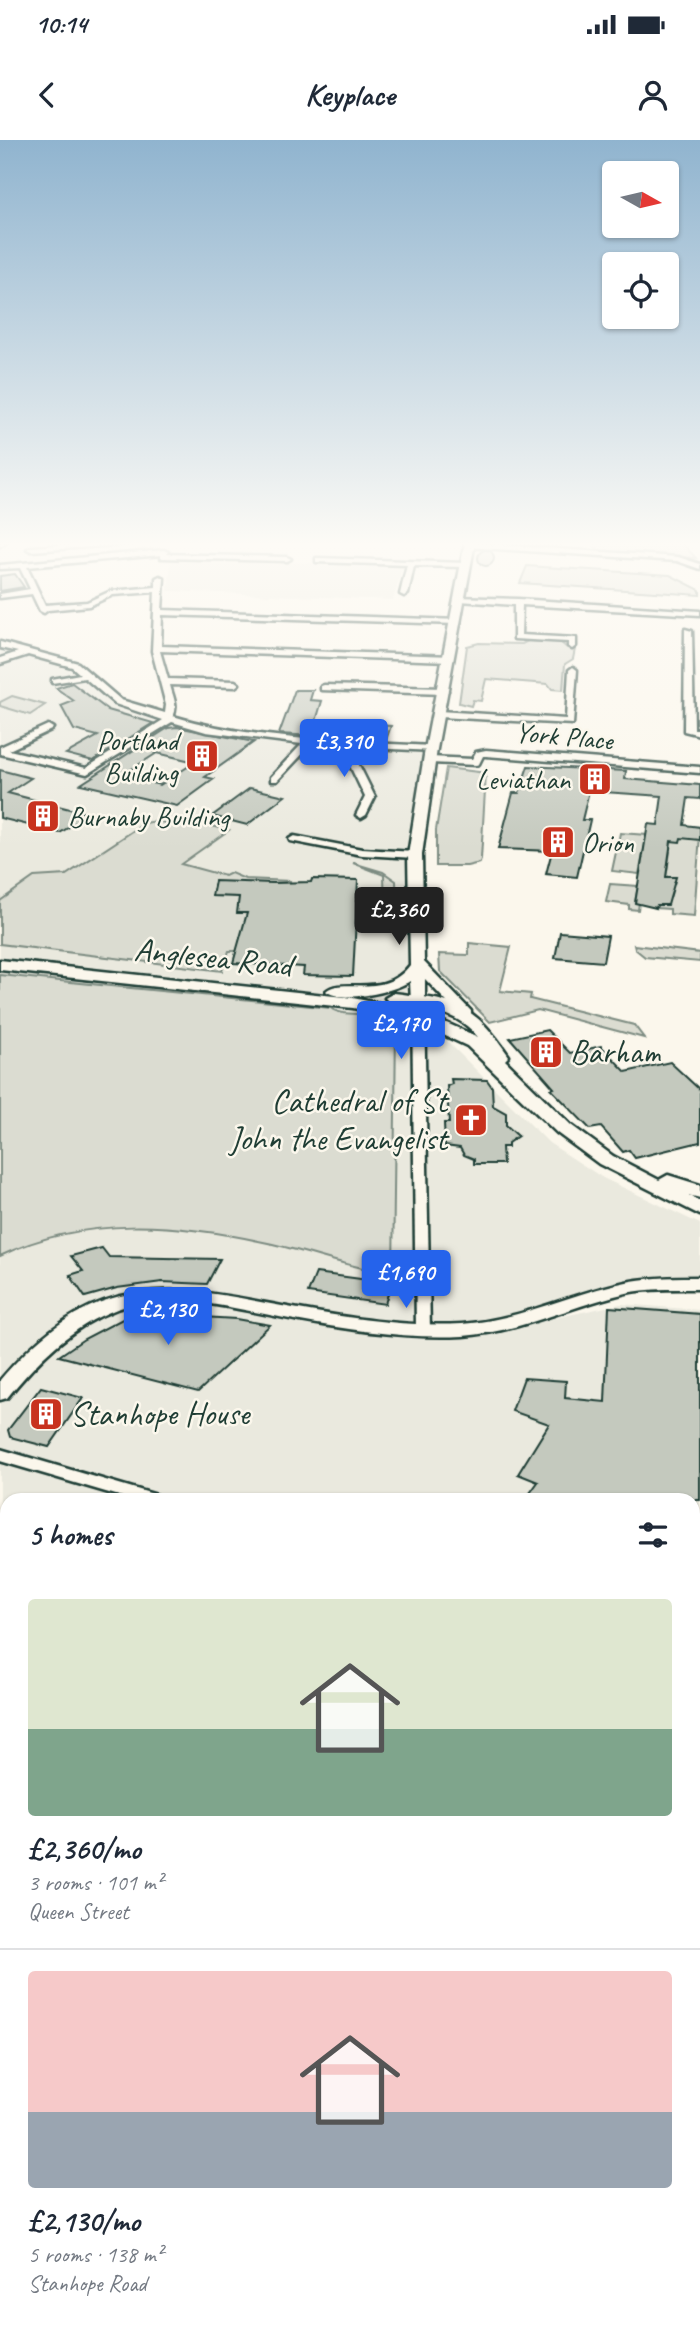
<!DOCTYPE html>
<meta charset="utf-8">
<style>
body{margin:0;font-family:Caveat,sans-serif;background:#f2f2f3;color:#1f2937;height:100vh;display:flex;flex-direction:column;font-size:26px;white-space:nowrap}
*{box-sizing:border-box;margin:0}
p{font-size:23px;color:#747a83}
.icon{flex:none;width:38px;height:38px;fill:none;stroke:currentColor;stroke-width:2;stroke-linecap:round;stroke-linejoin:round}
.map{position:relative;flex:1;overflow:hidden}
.drawer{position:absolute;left:0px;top:1353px;width:700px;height:842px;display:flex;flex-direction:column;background:#fff;border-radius:21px 21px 0 0;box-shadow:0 2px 5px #0004}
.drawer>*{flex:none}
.needle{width:46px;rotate:98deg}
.fabs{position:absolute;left:602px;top:21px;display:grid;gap:14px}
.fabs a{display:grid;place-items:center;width:77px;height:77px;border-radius:7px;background:#fff;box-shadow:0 2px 5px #0004;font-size:35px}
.price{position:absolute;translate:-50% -60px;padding:0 16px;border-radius:7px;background:#2563eb;color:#fff;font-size:23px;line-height:46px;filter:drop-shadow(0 2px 4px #0008)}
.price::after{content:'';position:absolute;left:50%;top:42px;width:21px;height:16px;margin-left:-10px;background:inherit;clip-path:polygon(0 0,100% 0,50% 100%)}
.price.on{background:#222;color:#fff}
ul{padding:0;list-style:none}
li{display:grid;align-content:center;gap:14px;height:371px;padding:0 28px}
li+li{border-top:2px solid #e0e1e3}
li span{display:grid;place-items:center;height:217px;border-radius:7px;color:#555}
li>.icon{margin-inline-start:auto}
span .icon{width:126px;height:126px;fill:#fffc;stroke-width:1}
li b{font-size:30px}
h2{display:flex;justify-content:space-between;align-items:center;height:84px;padding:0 28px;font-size:30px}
.status{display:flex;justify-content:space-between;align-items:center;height:49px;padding:0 35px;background:#fff;direction:ltr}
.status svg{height:19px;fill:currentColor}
header{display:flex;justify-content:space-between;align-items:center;height:91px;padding:0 28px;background:#fff;font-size:32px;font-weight:700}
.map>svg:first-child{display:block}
.built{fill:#eae9de;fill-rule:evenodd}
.green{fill:#dbdcd1;stroke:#7d8c82;stroke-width:2}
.building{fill:#c4c9be;stroke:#1f3d34;stroke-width:2;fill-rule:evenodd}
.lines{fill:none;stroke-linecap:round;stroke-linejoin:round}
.minor-casing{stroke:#1f3d34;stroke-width:5}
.tertiary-casing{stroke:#1f3d34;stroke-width:5}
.primary-casing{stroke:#1f3d34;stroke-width:5}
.minor{fill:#fbf7ec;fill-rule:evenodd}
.tertiary{fill:#fbf7ec;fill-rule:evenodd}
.primary{fill:#fbf7ec;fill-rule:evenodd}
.labels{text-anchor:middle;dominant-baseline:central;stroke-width:5;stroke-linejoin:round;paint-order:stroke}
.far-street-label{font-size:28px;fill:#1f3d34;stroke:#fbf7ec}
.far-poi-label{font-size:28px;fill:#1f3d34;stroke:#fbf7ec;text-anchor:end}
.street-label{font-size:33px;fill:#1f3d34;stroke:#fbf7ec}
.poi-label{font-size:33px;fill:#1f3d34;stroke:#fbf7ec;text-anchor:start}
</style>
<div class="status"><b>10:14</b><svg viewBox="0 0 49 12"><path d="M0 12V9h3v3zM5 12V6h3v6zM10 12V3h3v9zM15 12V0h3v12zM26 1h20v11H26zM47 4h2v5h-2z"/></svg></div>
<header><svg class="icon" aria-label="back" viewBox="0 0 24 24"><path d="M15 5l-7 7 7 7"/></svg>Keyplace<svg class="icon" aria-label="person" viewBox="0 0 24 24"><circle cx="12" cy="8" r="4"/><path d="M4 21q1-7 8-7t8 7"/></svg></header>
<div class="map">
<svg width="700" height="2194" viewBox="0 0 700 2194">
<rect width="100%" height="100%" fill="#fbf7ec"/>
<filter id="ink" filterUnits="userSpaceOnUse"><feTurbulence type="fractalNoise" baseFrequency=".0143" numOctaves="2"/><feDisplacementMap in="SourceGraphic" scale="14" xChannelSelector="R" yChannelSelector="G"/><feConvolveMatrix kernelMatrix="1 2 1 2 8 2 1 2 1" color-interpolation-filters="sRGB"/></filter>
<g filter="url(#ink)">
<!-- built -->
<g class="built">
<polygon points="175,420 359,424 403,427 393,460 168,451 171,421"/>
<path d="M0,505L75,525L118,562L241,594L431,609L421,669L418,862L449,903L549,1003L603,1038L700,1084V1141L607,1153L526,1178L541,1181L620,1164L700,1170V2194H0ZM7,1360H693V2188H7Z"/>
</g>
<!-- green -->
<g class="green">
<polygon points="592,402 681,402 696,418 600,412"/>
<polygon points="527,426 670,435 700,450 700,455 520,443"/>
<polygon points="528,501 560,502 567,508 575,509 573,519 565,524 563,550 552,549 548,544 486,539 481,561 473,560 471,566 459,563 467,506 479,503 522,504"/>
<polygon points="12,556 45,565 30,575 0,566 0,562"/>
<polygon points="446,628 486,633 481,719 480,723 467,726 436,726 436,690"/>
<polygon points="185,680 229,690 181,724 225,736 231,733 245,739 290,741 279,811 229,811 222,831 0,804 0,761 34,737 66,735 145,683 157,681 177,686"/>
<polygon points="620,693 647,695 639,734 612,731"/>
<polygon points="700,695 694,776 670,774 670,769 656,768 657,765 666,765 669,753 665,743 670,712 662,709 670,709 671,697"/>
<polygon points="353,723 383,732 396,741 397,772 385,770 384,735"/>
<polygon points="610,744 638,746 635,762 639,763 638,770 629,769 629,765 606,762"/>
<polygon points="469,803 511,807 500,851 531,854 530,859 634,885 644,898 538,870 490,882 440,831 439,814 469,815"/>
<polygon points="634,805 700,813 700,822 645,817 635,809"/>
<path d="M0,835L331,868C344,880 386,866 396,889L393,1134C350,1128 310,1112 268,1103C178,1083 85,1075 0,1116Z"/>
</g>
<!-- building -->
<g class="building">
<circle cx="486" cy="418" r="8"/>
<polygon points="15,434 24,447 0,451 0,436"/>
<polygon points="72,543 108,570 153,583 93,621 66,614 98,596 74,590 61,566 74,561 56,548"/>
<polygon points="295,550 313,550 310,560 322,561 316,581 391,586 386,600 279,594"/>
<path d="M177,587L254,602L205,637L214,639L177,666L81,644L168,588ZM157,613L195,622L160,645L121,636Z"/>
<polygon points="528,626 626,631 625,639 700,645 700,659 688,658 684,685 700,687 700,700 681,698 680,702 671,701 666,737 676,737 668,765 657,765 656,768 635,763 648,684 658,685 662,656 589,651 582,680 590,680 577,737 546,734 552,711 498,709 513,653 519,653"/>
<polygon points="0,630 31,638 8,653 89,674 60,693 0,678"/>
<polygon points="250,648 285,656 247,685 212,676"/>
<polygon points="312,739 358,740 353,836 303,835 304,827 233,823 247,773 237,773 239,757 212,756 215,741 273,743 311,742"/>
<polygon points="560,792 608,796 603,822 555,818"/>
<polygon points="547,890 570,913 601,906 626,932 670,922 700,950 700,1002 635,1018 629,1010 623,1012 601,987 590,989 551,949 554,948 510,898"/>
<polygon points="451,939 487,940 492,947 493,966 506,973 506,985 518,996 508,1003 508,1007 502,1007 503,1024 474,1024 474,1019 464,1015 460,1008 445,1006 444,983 449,983 447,946 452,944"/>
<polygon points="102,1108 109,1117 220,1119 207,1144 162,1142 117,1148 85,1157 70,1135 83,1131 71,1116"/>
<polygon points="316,1133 391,1143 385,1164 308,1153"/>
<polygon points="609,1167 700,1174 700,1360 525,1360 538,1342 518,1334 549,1284 512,1271 524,1238 566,1241 565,1258 605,1262"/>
<polygon points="134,1173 236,1179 270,1185 198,1252 59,1216 84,1199"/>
<polygon points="41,1247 83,1258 49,1307 10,1297 8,1290"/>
</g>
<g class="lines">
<!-- minor casing -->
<g class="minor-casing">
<g id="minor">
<polygon points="0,402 6,402 0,406"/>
<polygon points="106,402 135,402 131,404 31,411 27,409 31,407"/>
<polygon points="470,403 678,417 700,424 700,429 677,421 467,407 467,403"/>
<path d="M164,410L168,412L166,414L287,417L291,419L287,421L164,418H161V415L27,427L45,465L87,462L111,451L156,447V438L160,436L164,438L162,470L460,480V484H457L162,475L161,506L453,516V520L450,521L160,511L168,539L235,541L239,544L235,547L170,545C172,554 179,567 173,576C255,601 345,601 431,606L436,609L434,611L350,607L375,657L366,675L361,678L356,675L365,657L341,607L311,605L277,641H271V637L302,604L206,592L172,582L87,634L0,614V607L48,585L53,588L51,590L9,610L86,628L163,580L115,564L85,538L52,543V539L80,534L72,527L28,515L0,524V518L18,512L0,508V502L78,523L121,560L165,573L166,565L152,511L155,452L113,455L89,466L48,470L44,473L40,471L32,454L0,458V454L30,449L20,428L0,429V425Z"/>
<polygon points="319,418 466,423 470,425 466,427 414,426 408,454 404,456 400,454 407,425 316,422 316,418"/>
<polygon points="457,457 518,459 700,471 700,475 522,465 521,495 576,498 576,506 572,509 568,506 568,502 514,499 514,465 460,461 456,459"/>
<polygon points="685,489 692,491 694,589 700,589 700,595 684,591"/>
<polygon points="573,527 577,530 573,584 439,577 434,574 439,571 566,579 569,530"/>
<polygon points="324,545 444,548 448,551 444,554 321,550 321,546"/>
<polygon points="486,610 700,627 700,633 486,616 483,616 479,624 476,625 430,623 425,620 430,617 472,619 476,612"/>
<polygon points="294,696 362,709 415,712 420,715 415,718 362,715 290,701 289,699"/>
<polygon points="418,858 424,862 430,1190 423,1195 416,1190 412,862"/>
<polygon points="0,1309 160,1356 162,1360 133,1360 0,1321"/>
<polygon points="0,1500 7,1502 7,1516 0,1514"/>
<polygon points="0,1721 7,1723 7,1741 0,1739"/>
<polygon points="7,1805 7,1834 0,1837 0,1807"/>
<polygon points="693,2014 700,2017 700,2042 693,2039"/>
<polygon points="207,2188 231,2188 229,2194 205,2194"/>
</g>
</g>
<!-- tertiary casing -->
<g class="tertiary-casing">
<g id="tertiary">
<path d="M465,402H475L437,609L422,715L424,822L471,871V877H461L425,839V862L418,866L411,862L410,841C394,852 341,864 326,851C342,836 384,860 410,825L408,715L425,609Z"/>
<path d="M700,1137V1149C677,1149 654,1148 631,1152C574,1164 522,1192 463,1196C407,1199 350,1190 295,1180C238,1170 173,1149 117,1169C71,1186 37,1221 7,1258L0,1260V1240C28,1207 63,1175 104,1161C167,1139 231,1157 293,1168C348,1178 405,1187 462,1184C521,1180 573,1152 631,1141C654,1137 677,1137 700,1137Z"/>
</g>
</g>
<!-- primary casing -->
<g class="primary-casing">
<path id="primary" d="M0,820L353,858L424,873L478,897C446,858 400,875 385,858L394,853C456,861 472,862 509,916L505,920L571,985L613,1016L659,1040L668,1035L700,1045V1058L688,1055L700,1061V1075L599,1024L557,993L467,906L413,881L353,868L0,830Z"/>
</g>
<!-- minor -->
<use href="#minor" class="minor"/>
<!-- tertiary -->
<use href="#tertiary" class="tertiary"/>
<!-- primary -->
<use href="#primary" class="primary"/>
</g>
</g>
<!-- sky -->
<linearGradient id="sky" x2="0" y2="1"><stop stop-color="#90b4cf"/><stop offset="0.57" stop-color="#fdfbf6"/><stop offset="1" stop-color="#fdfbf6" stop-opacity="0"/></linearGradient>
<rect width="700" height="709" fill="url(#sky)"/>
<!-- icons -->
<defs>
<g id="building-square" transform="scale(1.75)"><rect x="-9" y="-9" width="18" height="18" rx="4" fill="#c8321e" stroke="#fbf7ec"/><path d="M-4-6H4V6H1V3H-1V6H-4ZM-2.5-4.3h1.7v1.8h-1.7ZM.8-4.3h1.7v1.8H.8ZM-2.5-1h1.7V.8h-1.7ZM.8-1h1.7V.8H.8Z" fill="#fff"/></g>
<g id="church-square" transform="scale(1.75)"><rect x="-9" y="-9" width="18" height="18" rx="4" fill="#c8321e" stroke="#fbf7ec"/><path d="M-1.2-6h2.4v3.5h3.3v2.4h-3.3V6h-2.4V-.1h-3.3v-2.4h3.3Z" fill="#fff"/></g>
</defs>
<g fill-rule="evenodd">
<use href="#building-square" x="202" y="616"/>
<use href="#building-square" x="595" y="639"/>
<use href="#building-square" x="43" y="676"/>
<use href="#building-square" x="558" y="702"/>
<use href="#building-square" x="546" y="912"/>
<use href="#church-square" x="471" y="980"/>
<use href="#building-square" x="46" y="1274"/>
</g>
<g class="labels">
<!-- far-street labels -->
<g class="far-street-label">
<text transform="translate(564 596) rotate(5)">York Place</text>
</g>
<!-- far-poi labels -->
<g class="far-poi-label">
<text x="178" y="600">Portland<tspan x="178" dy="32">Building</tspan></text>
<text x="570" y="639">Leviathan</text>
<text x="68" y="676" text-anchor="start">Burnaby Building</text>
<text x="582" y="702" text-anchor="start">Orion</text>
</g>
<!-- street labels -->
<g class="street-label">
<text transform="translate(213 817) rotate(6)">Anglesea Road</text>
</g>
<!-- poi labels -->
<g class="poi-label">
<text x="570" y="912">Barham</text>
<text x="447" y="961" text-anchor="end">Cathedral of St<tspan x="447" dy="38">John the Evangelist</tspan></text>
<text x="70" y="1274">Stanhope House</text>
</g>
</g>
</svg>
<div class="fabs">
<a><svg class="needle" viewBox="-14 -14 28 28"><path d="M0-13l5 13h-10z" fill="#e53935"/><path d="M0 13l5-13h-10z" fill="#747a83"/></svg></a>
<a><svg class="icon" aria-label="locate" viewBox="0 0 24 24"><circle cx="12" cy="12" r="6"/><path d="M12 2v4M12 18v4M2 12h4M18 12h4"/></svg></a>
</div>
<b class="price" style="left:344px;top:639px">£3,310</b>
<b class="price on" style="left:399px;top:807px">£2,360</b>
<b class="price" style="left:401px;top:921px">£2,170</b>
<b class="price" style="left:406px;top:1170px">£1,690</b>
<b class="price" style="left:168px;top:1207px">£2,130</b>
<section class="drawer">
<h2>5 homes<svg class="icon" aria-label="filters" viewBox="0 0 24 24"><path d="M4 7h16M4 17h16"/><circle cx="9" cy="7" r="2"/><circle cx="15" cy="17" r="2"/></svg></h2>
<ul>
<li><span style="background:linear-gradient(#dfe7d0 60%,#7fa58c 0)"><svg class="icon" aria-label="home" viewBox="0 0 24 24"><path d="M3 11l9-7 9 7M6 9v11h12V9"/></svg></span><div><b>£2,360/mo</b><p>3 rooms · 101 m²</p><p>Queen Street</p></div></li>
<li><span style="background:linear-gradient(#f6c9c9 65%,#9aa5b1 0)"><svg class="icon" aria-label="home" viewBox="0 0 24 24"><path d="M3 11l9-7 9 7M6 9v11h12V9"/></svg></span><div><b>£2,130/mo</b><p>5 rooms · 138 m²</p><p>Stanhope Road</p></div></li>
</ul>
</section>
</div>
